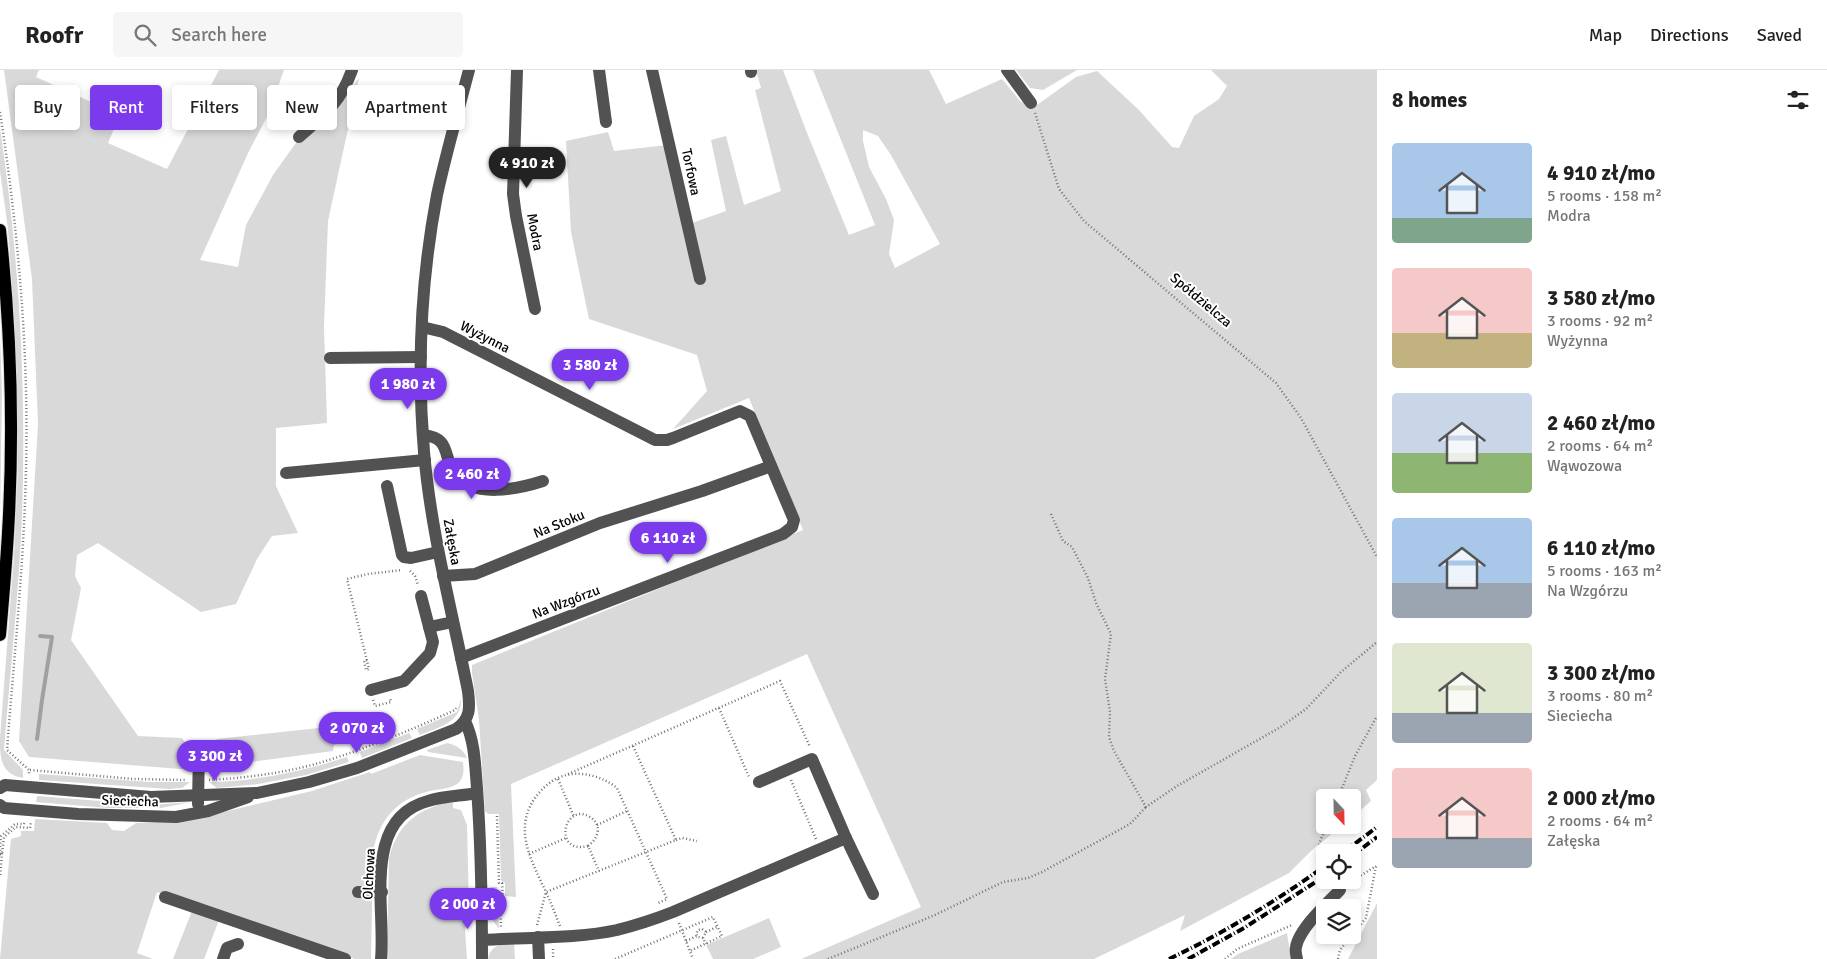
<!DOCTYPE html>
<meta charset="utf-8">
<style>
body{margin:0;font-family:Signika,sans-serif;background:#f6f6f6;color:#222;height:100vh;display:flex;flex-direction:column;font-size:19px;white-space:nowrap}
*{box-sizing:border-box;margin:0}
p{font-size:16px;color:#767676}
.icon{flex:none;width:28px;height:28px;fill:none;stroke:currentColor;stroke-width:2;stroke-linecap:round;stroke-linejoin:round}
.map{position:relative;flex:1;overflow:hidden}
.details{display:flex;flex-direction:column;background:#fff;width:450px}
.details>*{flex:none}
.banner{position:absolute;left:15px;top:15px;width:475px;height:45px;display:flex;gap:10px}
.needle{width:32px;rotate:158deg}
.tools{position:absolute;left:1316px;top:719px;display:grid;gap:10px}
.tools a{display:grid;place-items:center;width:45px;height:45px;border-radius:5px;background:#fff;box-shadow:0 2px 8px #0003;font-size:25px}
.price{position:absolute;translate:-50% -42px;padding:0 11px;border-radius:18px;background:#7c3aed;color:#fff;font-size:16px;line-height:32px;filter:drop-shadow(0 1px 2px #0008)}
.price::after{content:'';position:absolute;left:50%;top:30px;width:15px;height:11px;margin-left:-8px;background:inherit;clip-path:polygon(0 0,100% 0,50% 100%)}
.price.current{background:#222;color:#fff}
ul{padding:0;list-style:none}
li{display:flex;align-items:center;gap:15px;height:125px;padding:0 15px}
li span{display:grid;place-items:center;flex:none;width:140px;height:100px;border-radius:5px;color:#555}
li>.icon{margin-inline-start:auto}
span .icon{width:60px;height:60px;fill:#fffc;stroke-width:1}
li b{font-size:21px}
h2{display:flex;justify-content:space-between;align-items:center;height:60px;padding:0 15px;font-size:21px}
.chip{padding:0 18px;border-radius:5px;background:#fff;box-shadow:0 2px 8px #0003;font-size:18px;line-height:45px}
.chip.current{background:#7c3aed;color:#fff}
header{display:flex;align-items:center;gap:30px;box-sizing:border-box;height:70px;padding:0 25px;background:#fff;border-bottom:1px solid #e0e0e0}
header strong{font-size:24px}
nav{display:flex;gap:28px;margin-inline-start:auto;font-size:18px}
.search{width:350px;height:45px;background:#f6f6f6;display:flex;align-items:center;gap:12px;box-sizing:border-box;padding:0 18px;border-radius:5px;color:#767676;font-size:19px}
main{display:flex;flex:1;min-height:0}
.map>svg:first-child{display:block}
.green{fill:#d9d9d9;fill-rule:evenodd}
.lines{fill:none;stroke-linecap:round;stroke-linejoin:round}
.stream{stroke:#a0a0a0;stroke-width:4}
.major-casing{stroke:#dbdbdb;stroke-width:14}
.path{stroke:#747474;stroke-width:2.5;stroke-dasharray:1 2.5;stroke-linecap:butt}
.minor{stroke:#525252;stroke-width:12}
.major{stroke:#000;stroke-width:12}
.rail{stroke:#000;stroke-width:4;stroke-dasharray:8 2.5 1 2.5;stroke-linecap:butt}
.labels{text-anchor:middle;dominant-baseline:central;stroke-width:4;stroke-linejoin:round;paint-order:stroke}
.street-label{font-size:14px;fill:#000;stroke:#fff}
</style>
<header>
<strong>Roofr</strong>
<div class="search"><svg class="icon" aria-label="search" viewBox="0 0 24 24"><circle cx="10" cy="10" r="6"/><path d="M15 15l6 6"/></svg>Search here</div>
<nav><a>Map</a><a>Directions</a><a>Saved</a></nav>
</header>
<main>
<div class="map">
<svg width="1377" height="889" viewBox="0 0 1377 889">
<rect width="100%" height="100%" fill="#fff"/>
<!-- green -->
<g class="green">
<polygon points="4,0 39,0 36,7 120,45 108,73 167,99 219,0 284,0 267,47 249,81 200,190 238,197 246,155 273,105 298,70 337,35 359,8 328,151 324,257 327,353 276,358 276,416 298,463 272,466 257,489 236,534 201,542 98,473 77,485 75,506 81,518 71,570 138,666 182,668 191,681 193,700 29,687 19,671 38,354 32,209"/>
<path d="M756,0H783L807,63L849,165L875,155L813,0H929L946,34L1002,9L1021,32L1037,35L1076,7L1097,1L1139,40L1172,77L1179,78L1194,46L1219,29L1227,16L1211,0H1377V710L1366,720L1371,731L1353,747L1352,728H1325V755H1343L1312,780L1289,803L1180,861L1185,845L1094,889H801L921,837L807,584L511,714L516,827L505,826V813L501,810L499,744H488L485,741L479,650L472,603V595L803,460L749,328L673,359L707,321L697,285L589,249L571,162L566,71L608,62L614,81L667,75L692,153L726,141L711,70L726,66L744,135L781,121L755,20L761,18ZM863,60L878,66L891,85L940,174L895,198L889,184L894,150L886,129L869,97L863,71Z"/>
<polygon points="1016,0 1077,0 1043,20 1030,18"/>
<path d="M0,58C17,173 25,289 23,405C22,497 11,589 4,680L23,700V708C0,704 0,687 0,668L14,486L18,399L15,259L8,159L0,101Z"/>
<polygon points="0,265 2,322 0,451"/>
<path d="M461,629C462,653 438,657 420,665L417,659L457,642Z"/>
<polygon points="363,648 368,662 334,675 333,681 206,698 208,682 217,669 328,657"/>
<polygon points="409,663 412,668 362,688 360,682"/>
<path d="M447,673C456,675 463,679 467,688L428,682L427,680Z"/>
<path d="M420,685L463,692C464,700 464,709 457,714C449,719 439,719 430,721C398,728 378,750 373,783L371,889H355L157,822L137,883L153,889H0L11,769L21,766V761H34L35,749L107,753L112,760L124,761L136,753L186,751L312,721L370,702L371,704Z"/>
<path d="M347,687L349,692L306,705L258,714L217,718L209,712C254,712 304,701 347,687Z"/>
<polygon points="39,704 150,712 190,712 182,718 169,719 39,710"/>
<polygon points="37,726 151,735 191,732 161,738 108,738 36,732"/>
<path d="M445,733H453V738L461,740L467,755L469,839L465,860L467,889H387L389,788C397,757 414,741 445,733Z"/>
<polygon points="491,817 497,817 499,859 493,851 493,822 489,822 488,820"/>
<polygon points="1377,833 1377,889 1348,889"/>
<polygon points="192,841 219,850 204,889 173,889"/>
<polygon points="769,848 781,877 753,889 713,889 706,875"/>
<polygon points="1287,863 1291,889 1231,889 1238,884"/>
<path d="M514,872L515,889H488C490,875 502,874 514,872Z"/>
</g>
<g class="lines">
<!-- stream -->
<polyline class="stream" points="37,669 42,630 52,567 40,566"/>
<!-- major casing -->
<g class="major-casing">
<path id="major" d="M0,160C11,260 14,362 8,463C6,497 3,531 0,565"/>
</g>
<!-- path -->
<g class="path">
<path d="M0,42C18,160 29,280 26,400C24,493 14,587 7,680L29,700V704"/>
<polyline points="1035,43 1059,119 1084,151 1276,313 1301,348 1377,487"/>
<polyline points="1051,444 1063,471 1072,477 1088,508 1096,533 1111,564 1105,609 1110,642 1109,667 1114,681 1146,737 1177,716 1279,658 1306,639 1341,602 1377,572"/>
<polyline points="410,501 415,506 418,515"/>
<polyline points="367,590 364,591 366,600 369,599 347,509 368,504 402,500"/>
<polyline points="373,630 375,636 391,632 390,628"/>
<polyline points="719,638 749,707"/>
<polyline points="30,700 133,709 186,710"/>
<polyline points="568,704 780,611 810,677"/>
<polyline points="558,709 574,747"/>
<path d="M209,710C246,708 284,703 319,693C366,679 411,660 455,640L456,638"/>
<polyline points="791,710 816,769"/>
<polyline points="1338,728 1355,686 1377,646"/>
<polyline points="497,746 499,813 502,813 503,827 500,827 501,858"/>
<polyline points="597,755 627,741"/>
<polyline points="676,770 682,768 697,771"/>
<path d="M588,776C552,785 564,731 590,747C603,755 598,769 588,776L599,801"/>
<polyline points="0,777 1,766 15,754 24,754 25,752"/>
<polyline points="0,780 2,784 0,807"/>
<polyline points="0,784 2,784 4,767 16,757 30,758 31,751"/>
<polyline points="529,784 566,768"/>
<path d="M1325,801C1312,783 1319,774 1327,755"/>
<polyline points="1349,813 1376,796"/>
<polyline points="679,853 693,889"/>
<polyline points="537,855 546,822 676,770 633,676"/>
<path d="M560,856C555,844 551,832 545,820C530,788 512,756 538,724C545,716 553,709 563,706C580,700 604,707 617,718L667,829L658,833"/>
<polyline points="706,862 717,857"/>
<polyline points="1352,865 1366,848 1376,796"/>
<polyline points="703,868 698,867 696,864 698,860 702,859 706,862 703,868 706,874"/>
<polyline points="686,871 697,866"/>
<polyline points="553,879 553,889"/>
<polyline points="615,889 713,847 722,866 690,881"/>
<polyline points="828,889 935,845 1003,812 1028,808 1042,802 1130,754 1146,737"/>
<polyline points="1225,889 1237,879 1292,855"/>
<polyline points="1338,889 1340,880 1352,865"/>
</g>
<!-- minor -->
<g class="minor">
<polyline points="517,0 513,124 516,146 535,239"/>
<polyline points="599,0 606,52"/>
<polyline points="652,0 700,209"/>
<polyline points="751,0 751,2"/>
<polyline points="1007,0 1031,33"/>
<path d="M299,67C324,45 341,32 352,0"/>
<polyline points="422,257 443,262 655,370 667,370 673,368 740,341 750,346 794,450 792,457 783,464 461,588"/>
<polyline points="330,288 421,287"/>
<path d="M423,365C452,368 442,386 455,404C473,429 518,419 543,411"/>
<polyline points="286,403 425,390"/>
<polyline points="387,416 402,485 404,487 411,488 438,482"/>
<polyline points="443,506 475,504 600,453 702,421 771,396"/>
<polyline points="429,557 453,552"/>
<polyline points="371,620 404,611 430,583 433,572 421,526"/>
<path d="M465,651C475,672 475,695 477,718C481,775 482,832 482,889"/>
<polyline points="759,712 812,689 846,768"/>
<path d="M0,718L5,715L151,727L257,723L309,712L357,698L456,659C471,649 470,637 468,621C452,541 431,463 424,382C417,297 421,209 437,125C446,83 458,42 469,0"/>
<polyline points="198,734 199,680"/>
<polyline points="0,735 4,738 78,744 176,747 208,741 248,727"/>
<polyline points="358,822 382,822"/>
<polyline points="165,827 345,889"/>
<polyline points="538,867 539,889"/>
<path d="M482,870C524,867 577,869 617,860C637,855 655,849 673,842L846,768L873,824"/>
<polyline points="223,889 227,878 238,874"/>
<path d="M381,889C386,838 361,749 428,731C444,726 461,726 477,723"/>
<path d="M1297,889C1296,885 1295,881 1296,877C1299,859 1327,833 1340,820"/>
</g>
<!-- major -->
<use href="#major" class="major"/>
<!-- rail -->
<g class="rail">
<polyline points="1344,782 1377,757"/>
<polyline points="1352,786 1377,767"/>
<path d="M1169,889C1224,863 1276,831 1325,796"/>
<polyline points="1188,889 1244,858 1325,806"/>
</g>
</g>
<g class="labels">
<!-- street labels -->
<g class="street-label">
<text transform="translate(691 102) rotate(78)">Torfowa</text>
<text transform="translate(535 162) rotate(79)">Modra</text>
<text transform="translate(1201 230) rotate(40)">Spółdzielcza</text>
<text transform="translate(485 267) rotate(27)">Wyżynna</text>
<text transform="translate(559 454) rotate(-22)">Na Stoku</text>
<text transform="translate(452 472) rotate(80)">Załęska</text>
<text transform="translate(566 532) rotate(-21)">Na Wzgórzu</text>
<text transform="translate(130 731) rotate(2)">Sieciecha</text>
<text transform="translate(369 804) rotate(-87)">Olchowa</text>
</g>
</g>
</svg>
<div class="tools">
<a><svg class="needle" viewBox="-14 -14 28 28"><path d="M0-13l5 13h-10z" fill="#e53935"/><path d="M0 13l5-13h-10z" fill="#767676"/></svg></a>
<a><svg class="icon" aria-label="locate" viewBox="0 0 24 24"><circle cx="12" cy="12" r="6"/><path d="M12 2v4M12 18v4M2 12h4M18 12h4"/></svg></a>
<a><svg class="icon" aria-label="layers" viewBox="0 0 24 24"><path d="M12 4l9 5-9 5-9-5zM3 14l9 5 9-5"/></svg></a>
</div>
<b class="price current" style="left:527px;top:119px">4 910 zł</b>
<b class="price" style="left:590px;top:321px">3 580 zł</b>
<b class="price" style="left:408px;top:340px">1 980 zł</b>
<b class="price" style="left:472px;top:430px">2 460 zł</b>
<b class="price" style="left:668px;top:494px">6 110 zł</b>
<b class="price" style="left:357px;top:684px">2 070 zł</b>
<b class="price" style="left:215px;top:712px">3 300 zł</b>
<b class="price" style="left:468px;top:860px">2 000 zł</b>
<div class="banner">
<a class="chip">Buy</a>
<a class="chip current">Rent</a>
<a class="chip">Filters</a>
<a class="chip">New</a>
<a class="chip">Apartment</a>
</div>
</div>
<section class="details">
<h2>8 homes<svg class="icon" aria-label="filters" viewBox="0 0 24 24"><path d="M4 7h16M4 17h16"/><circle cx="9" cy="7" r="2"/><circle cx="15" cy="17" r="2"/></svg></h2>
<ul>
<li><span style="background:linear-gradient(#a9c7e8 75%,#7fa58c 0)"><svg class="icon" aria-label="home" viewBox="0 0 24 24"><path d="M3 11l9-7 9 7M6 9v11h12V9"/></svg></span><div><b>4 910 zł/mo</b><p>5 rooms · 158 m²</p><p>Modra</p></div></li>
<li><span style="background:linear-gradient(#f6c9c9 65%,#c2b280 0)"><svg class="icon" aria-label="home" viewBox="0 0 24 24"><path d="M3 11l9-7 9 7M6 9v11h12V9"/></svg></span><div><b>3 580 zł/mo</b><p>3 rooms · 92 m²</p><p>Wyżynna</p></div></li>
<li><span style="background:linear-gradient(#c9d6e8 60%,#8fb573 0)"><svg class="icon" aria-label="home" viewBox="0 0 24 24"><path d="M3 11l9-7 9 7M6 9v11h12V9"/></svg></span><div><b>2 460 zł/mo</b><p>2 rooms · 64 m²</p><p>Wąwozowa</p></div></li>
<li><span style="background:linear-gradient(#a9c7e8 65%,#9aa5b1 0)"><svg class="icon" aria-label="home" viewBox="0 0 24 24"><path d="M3 11l9-7 9 7M6 9v11h12V9"/></svg></span><div><b>6 110 zł/mo</b><p>5 rooms · 163 m²</p><p>Na Wzgórzu</p></div></li>
<li><span style="background:linear-gradient(#dfe7d0 70%,#9aa5b1 0)"><svg class="icon" aria-label="home" viewBox="0 0 24 24"><path d="M3 11l9-7 9 7M6 9v11h12V9"/></svg></span><div><b>3 300 zł/mo</b><p>3 rooms · 80 m²</p><p>Sieciecha</p></div></li>
<li><span style="background:linear-gradient(#f6c9c9 70%,#9aa5b1 0)"><svg class="icon" aria-label="home" viewBox="0 0 24 24"><path d="M3 11l9-7 9 7M6 9v11h12V9"/></svg></span><div><b>2 000 zł/mo</b><p>2 rooms · 64 m²</p><p>Załęska</p></div></li>
</ul>
</section>
</main>
